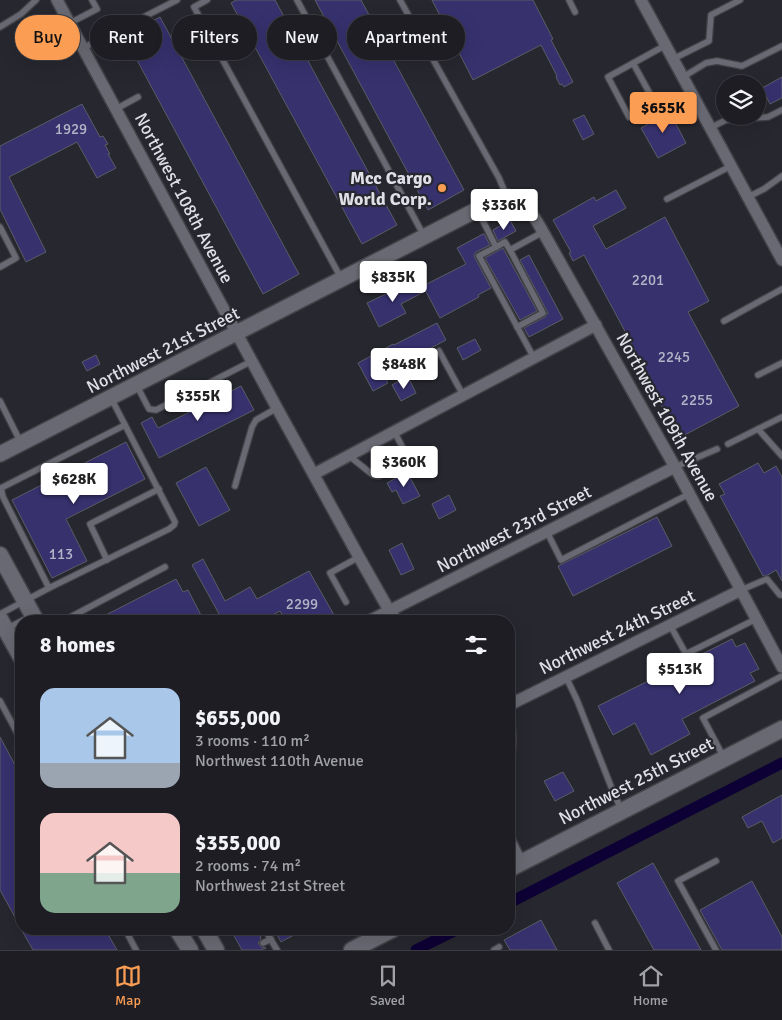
<!DOCTYPE html>
<meta charset="utf-8">
<style>
body{margin:0;font-family:Signika,sans-serif;background:#25262b;color:#f1f3f6;height:100vh;display:flex;flex-direction:column;font-size:19px;white-space:nowrap}
*{box-sizing:border-box;margin:0}
p{font-size:16px;color:#a0a2a6}
.icon{flex:none;width:28px;height:28px;fill:none;stroke:currentColor;stroke-width:2;stroke-linecap:round;stroke-linejoin:round}
.map{position:relative;flex:1;overflow:hidden}
.sheet{position:absolute;left:15px;top:615px;width:500px;height:320px;display:flex;flex-direction:column;background:#1d1d23;border-radius:20px;box-shadow:0 5px 20px #0002,0 0 0 1px #3b3b41}
.sheet>*{flex:none}
.top-card{position:absolute;left:15px;top:15px;width:500px;height:45px;display:flex;gap:10px}
.controls{position:absolute;left:716px;top:75px;display:grid;gap:10px}
.controls a{display:grid;place-items:center;width:50px;height:50px;border-radius:50%;background:#1d1d23;box-shadow:0 5px 20px #0002,0 0 0 1px #3b3b41;font-size:25px}
.price{position:absolute;translate:-50% -42px;padding:0 11px;border-radius:5px;background:#fff;color:#222;font-size:16px;line-height:32px;filter:drop-shadow(0 1px 2px #0008)}
.price::after{content:'';position:absolute;left:50%;top:30px;width:15px;height:11px;margin-left:-8px;background:inherit;clip-path:polygon(0 0,100% 0,50% 100%)}
.price.current{background:#fc9d54;color:#111}
ul{padding:0;list-style:none}
li{display:flex;align-items:center;gap:15px;height:125px;padding:0 25px}
li span{display:grid;place-items:center;flex:none;width:140px;height:100px;border-radius:15px;color:#555}
li>.icon{margin-inline-start:auto}
span .icon{width:60px;height:60px;fill:#fffc;stroke-width:1}
li b{font-size:21px}
h2{display:flex;justify-content:space-between;align-items:center;height:60px;padding:0 25px;font-size:21px}
.tag{padding:0 18px;border-radius:22px;background:#1d1d23;box-shadow:0 5px 20px #0002,0 0 0 1px #3b3b41;font-size:18px;line-height:45px}
.tag.current{background:#fc9d54;color:#111}
.menu{display:flex;justify-content:space-around;align-items:center;height:70px;border-top:1px solid #3b3b41;background:#1d1d23;font-size:14px;color:#a0a2a6}
.menu a{display:grid;justify-items:center;gap:2px}
.menu .current{color:#fc9d54}
.map>svg:first-child{display:block}
.lines{fill:none;stroke-linecap:round;stroke-linejoin:round}
.canal{stroke:#0d0035;stroke-width:11}
.building{fill:#37316e;stroke:#5b5c65}
.service-casing{stroke:#424248;stroke-width:8}
.minor-casing{stroke:#424248;stroke-width:14}
.tertiary-casing{stroke:#424248;stroke-width:18}
.secondary-casing{stroke:#424248;stroke-width:19}
.service{stroke:#696973;stroke-width:5.5}
.minor{stroke:#696973;stroke-width:11}
.tertiary{stroke:#696973;stroke-width:15}
.secondary{stroke:#696973;stroke-width:16}
.poi-dot{fill:#fc9d54;stroke:#27272f;stroke-width:2}
.labels{text-anchor:middle;dominant-baseline:central;stroke-width:4.5;stroke-linejoin:round;paint-order:stroke}
.number-label{font-size:15px;fill:#b5b4c7}
.poi-label{font-size:18px;font-weight:bold;fill:#dfdfe5;stroke:#27272f;text-anchor:end}
.street-label{font-size:18px;fill:#dfdfe5;stroke:#27272f}
</style>
<div class="map">
<svg width="782" height="950" viewBox="0 0 782 950">
<rect width="100%" height="100%" fill="#27272f"/>
<g class="lines">
<!-- canal -->
<g class="canal">
<polyline points="509,903 782,763"/>
<polyline points="416,950 458,929"/>
</g>
</g>
<!-- building -->
<g class="building">
<polygon points="236,0 275,0 397,225 362,244 231,3"/>
<polygon points="315,0 361,0 464,190 428,210"/>
<polygon points="432,0 533,0 553,39 551,40 573,82 564,87 562,84 560,85 556,77 557,76 541,45 473,80"/>
<polygon points="160,17 299,274 263,294 124,36"/>
<polygon points="782,77 782,98 770,104 762,88"/>
<polygon points="82,104 100,137 103,136 108,144 105,145 110,154 108,154 116,168 97,178 77,142 9,177 46,252 26,262 0,209 0,146"/>
<polygon points="669,111 686,143 658,158 641,128 647,125 644,118 653,113 656,118"/>
<polygon points="584,115 594,134 583,140 573,120"/>
<polygon points="616,190 626,208 593,226 606,249 665,217 709,301 688,312 739,406 679,438 632,352 635,350 584,255 573,261 569,253 571,252 553,220 594,197 596,201"/>
<polygon points="510,220 516,231 498,241 493,230"/>
<polygon points="483,234 484,234 490,245 476,252 474,256 491,288 478,295 479,297 440,318 423,286 466,264 457,248"/>
<polygon points="503,248 537,311 520,320 485,258"/>
<polygon points="529,255 563,319 529,337 524,328 545,317 548,313 520,260"/>
<polygon points="415,280 422,293 401,304 406,313 379,327 367,303"/>
<polygon points="437,323 446,340 408,360 403,349 377,364 388,383 373,391 358,363 393,344 394,345"/>
<polygon points="475,339 481,350 463,360 457,348"/>
<polygon points="96,355 100,364 87,371 82,362"/>
<polygon points="409,379 416,393 401,401 392,385 399,381 401,384"/>
<polygon points="241,386 254,410 159,458 141,423 152,417 158,428"/>
<polygon points="126,442 145,479 66,519 87,561 52,578 12,500"/>
<polygon points="758,463 764,473 776,466 782,477 782,581 776,570 768,575 763,576 720,496 725,494 719,484"/>
<polygon points="206,467 230,510 199,526 176,483"/>
<polygon points="407,472 420,496 403,504 396,490 392,492 387,483"/>
<polygon points="449,495 456,510 439,519 432,504"/>
<polygon points="657,517 672,546 573,596 558,566"/>
<polygon points="402,543 414,569 401,575 389,550"/>
<polygon points="203,559 225,601 250,587 257,599 309,571 334,615 324,621 286,621 280,611 261,621 223,621 192,565"/>
<polygon points="176,579 183,592 188,590 204,621 94,621"/>
<polygon points="732,639 736,647 745,643 759,669 750,673 755,681 682,719 690,734 651,755 635,723 613,735 598,706"/>
<polygon points="0,737 21,776 21,928 0,890"/>
<polygon points="563,772 574,791 555,801 544,781"/>
<polygon points="782,795 782,838 773,843 762,821 748,828 742,817"/>
<polygon points="653,863 701,950 654,950 617,883"/>
<polygon points="752,881 782,937 782,950 722,950 700,910"/>
<polygon points="541,920 557,950 510,950 504,940"/>
<polygon points="21,929 105,929 117,950 33,950"/>
<polygon points="230,929 265,929 263,931 263,935 260,937 261,939 258,943 261,947 266,948 261,950 242,950"/>
<polygon points="269,929 305,929 281,942 274,929 271,931"/>
</g>
<g class="lines">
<!-- service casing -->
<g class="service-casing">
<g id="service">
<polyline points="207,0 194,7 341,278"/>
<polyline points="297,0 424,236"/>
<polyline points="400,0 499,178 507,197"/>
<polyline points="569,0 575,12"/>
<polyline points="70,23 97,9 92,0"/>
<polyline points="0,27 21,14 36,0"/>
<polyline points="83,48 177,0"/>
<polyline points="673,59 709,41 711,15 740,0"/>
<polyline points="633,63 655,103 629,117 608,77 666,45"/>
<polyline points="683,77 706,63 717,61 742,66 782,46"/>
<polyline points="116,109 138,97"/>
<polyline points="710,128 726,120 768,117 782,110"/>
<polyline points="748,197 764,189 782,176"/>
<polyline points="667,199 731,166"/>
<polyline points="478,211 496,247 479,256 534,358"/>
<polyline points="0,227 16,258 0,267"/>
<polyline points="496,247 505,242 510,250 543,232"/>
<polyline points="510,250 543,313 517,327"/>
<polyline points="724,321 782,289"/>
<polyline points="439,351 463,395"/>
<polyline points="758,375 782,363"/>
<polyline points="137,386 149,409 156,410 252,361"/>
<polyline points="111,398 125,425"/>
<polyline points="0,401 21,443"/>
<polyline points="758,429 782,456"/>
<polyline points="728,444 782,417"/>
<polyline points="348,455 373,475 379,476 408,458 394,431"/>
<polyline points="675,467 717,449"/>
<polyline points="235,486 252,427 256,420 277,408"/>
<polyline points="547,532 561,560 689,494"/>
<polyline points="107,560 90,524 159,489"/>
<polyline points="741,590 767,579 780,595 782,595"/>
<polyline points="346,602 330,573 359,557"/>
<polyline points="0,614 49,588 169,529 174,525 175,522 125,425 1,488 3,497 49,588"/>
<polyline points="63,621 165,567"/>
<polyline points="670,625 686,654 756,619"/>
<polyline points="8,628 31,616"/>
<polyline points="566,677 577,700 612,789 621,809"/>
<polyline points="0,701 21,740"/>
<polyline points="723,756 703,718 782,676"/>
<polyline points="716,861 678,881 716,950"/>
<polyline points="595,923 609,950"/>
<polyline points="125,929 136,950"/>
<polyline points="362,929 366,941"/>
<polyline points="267,933 277,950"/>
<polyline points="263,943 271,939"/>
<polyline points="494,950 499,947"/>
</g>
</g>
<!-- minor casing -->
<g class="minor-casing">
<g id="minor">
<polyline points="57,0 277,408 359,557 390,612 397,621"/>
<polyline points="641,0 782,260"/>
<path d="M507,197C526,200 534,216 543,232L675,467L782,667"/>
<polyline points="314,474 596,325"/>
<polyline points="369,621 675,467"/>
<polyline points="509,705 741,590"/>
<polyline points="509,724 510,739 509,756"/>
<polyline points="509,839 521,863"/>
</g>
</g>
<!-- tertiary casing -->
<g class="tertiary-casing">
<polyline id="tertiary" points="0,454 490,203 507,197"/>
</g>
<!-- secondary casing -->
<g class="secondary-casing">
<g id="secondary">
<polyline points="0,555 36,621"/>
<polyline points="0,619 21,657"/>
<polyline points="509,869 782,729"/>
<polyline points="177,929 190,950"/>
<polyline points="204,929 216,950"/>
<polyline points="352,950 393,929"/>
</g>
</g>
<!-- service -->
<use href="#service" class="service"/>
<!-- minor -->
<use href="#minor" class="minor"/>
<!-- tertiary -->
<use href="#tertiary" class="tertiary"/>
<!-- secondary -->
<use href="#secondary" class="secondary"/>
</g>
<!-- markers -->
<circle class="poi-dot" cx="442" cy="188" r="5"/>
<g class="labels">
<!-- number labels -->
<g class="number-label">
<text x="71" y="129">1929</text>
<text x="648" y="280">2201</text>
<text x="674" y="357">2245</text>
<text x="697" y="400">2255</text>
<text x="61" y="554">113</text>
<text x="302" y="604">2299</text>
</g>
<!-- poi labels -->
<g class="poi-label">
<text x="432" y="178">Mcc Cargo<tspan x="432" dy="21">World Corp.</tspan></text>
</g>
<!-- street labels -->
<g class="street-label">
<text transform="translate(184 198) rotate(62)">Northwest 108th Avenue</text>
<text transform="translate(163 350) rotate(-27)">Northwest 21st Street</text>
<text transform="translate(667 417) rotate(61)">Northwest 109th Avenue</text>
<text transform="translate(514 529) rotate(-27)">Northwest 23rd Street</text>
<text transform="translate(617 632) rotate(-26)">Northwest 24th Street</text>
<text transform="translate(636 781) rotate(-27)">Northwest 25th Street</text>
</g>
</g>
</svg>
<div class="controls">
<a><svg class="icon" aria-label="layers" viewBox="0 0 24 24"><path d="M12 4l9 5-9 5-9-5zM3 14l9 5 9-5"/></svg></a>
</div>
<b class="price current" style="left:663px;top:134px">$655K</b>
<b class="price" style="left:504px;top:231px">$336K</b>
<b class="price" style="left:393px;top:303px">$835K</b>
<b class="price" style="left:404px;top:390px">$848K</b>
<b class="price" style="left:198px;top:422px">$355K</b>
<b class="price" style="left:404px;top:488px">$360K</b>
<b class="price" style="left:74px;top:505px">$628K</b>
<b class="price" style="left:680px;top:695px">$513K</b>
<div class="top-card">
<a class="tag current">Buy</a>
<a class="tag">Rent</a>
<a class="tag">Filters</a>
<a class="tag">New</a>
<a class="tag">Apartment</a>
</div>
<section class="sheet">
<h2>8 homes<svg class="icon" aria-label="filters" viewBox="0 0 24 24"><path d="M4 7h16M4 17h16"/><circle cx="9" cy="7" r="2"/><circle cx="15" cy="17" r="2"/></svg></h2>
<ul>
<li><span style="background:linear-gradient(#a9c7e8 75%,#9aa5b1 0)"><svg class="icon" aria-label="home" viewBox="0 0 24 24"><path d="M3 11l9-7 9 7M6 9v11h12V9"/></svg></span><div><b>$655,000</b><p>3 rooms · 110 m²</p><p>Northwest 110th Avenue</p></div></li>
<li><span style="background:linear-gradient(#f6c9c9 60%,#7fa58c 0)"><svg class="icon" aria-label="home" viewBox="0 0 24 24"><path d="M3 11l9-7 9 7M6 9v11h12V9"/></svg></span><div><b>$355,000</b><p>2 rooms · 74 m²</p><p>Northwest 21st Street</p></div></li>
</ul>
</section>
</div>
<nav class="menu">
<a class="current"><svg class="icon" aria-label="map" viewBox="0 0 24 24"><path d="M3 6l6-2 6 2 6-2v14l-6 2-6-2-6 2zM9 4v14M15 6v14"/></svg>Map</a>
<a><svg class="icon" aria-label="saved" viewBox="0 0 24 24"><path d="M7 4h10v16l-5-4-5 4z"/></svg>Saved</a>
<a><svg class="icon" aria-label="home" viewBox="0 0 24 24"><path d="M3 11l9-7 9 7M6 9v11h12V9"/></svg>Home</a>
</nav>
